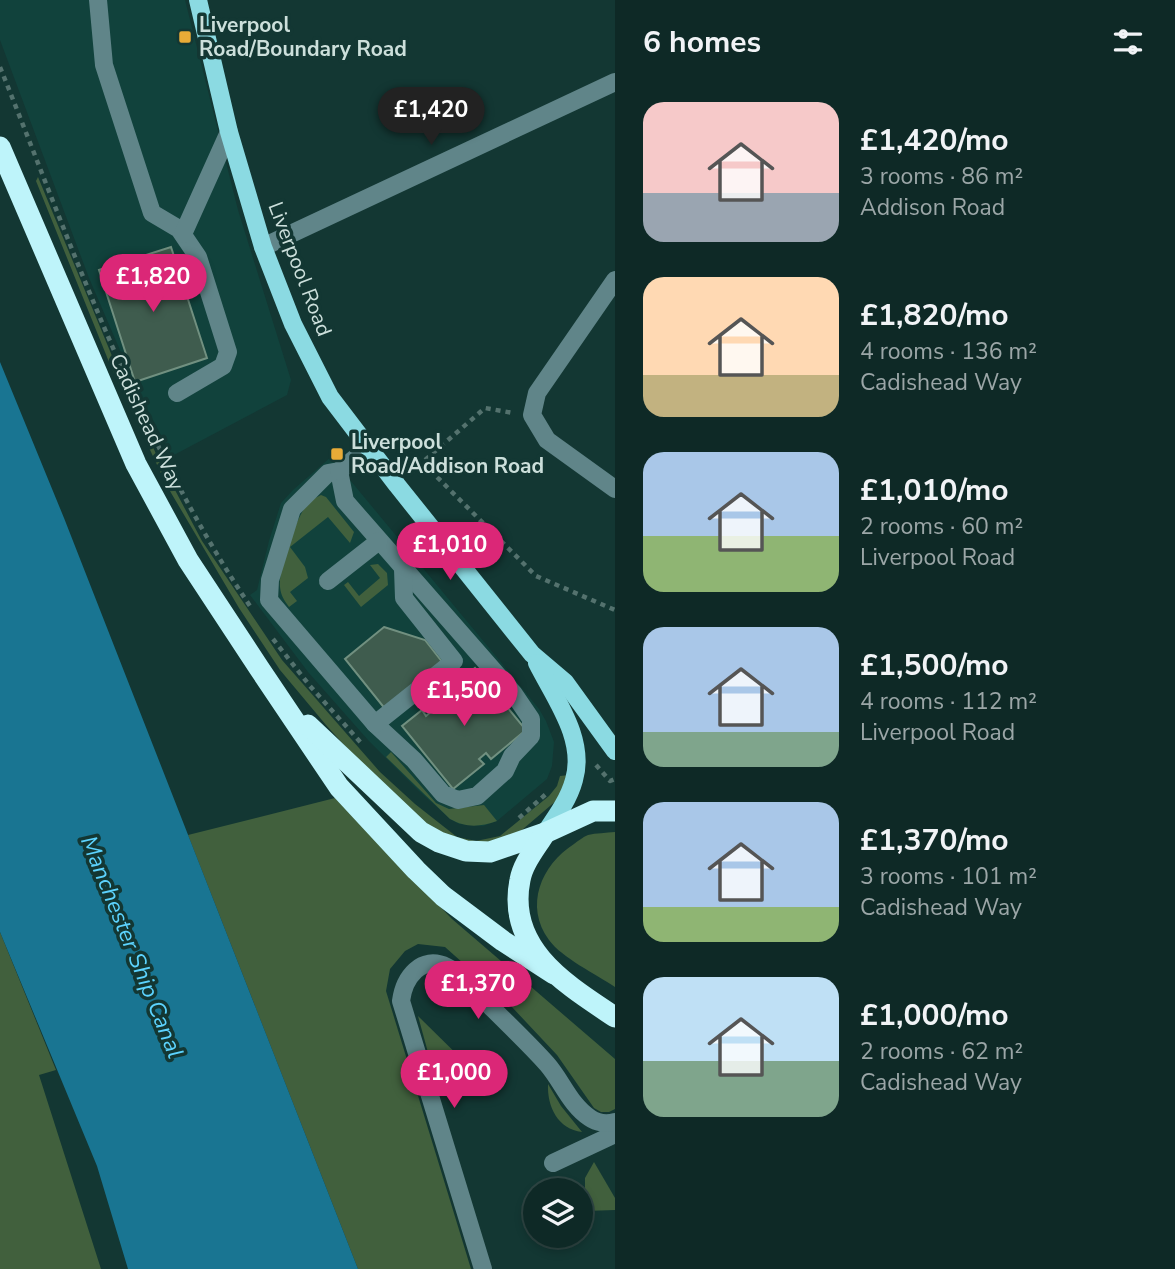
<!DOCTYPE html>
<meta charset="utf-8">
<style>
body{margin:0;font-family:"Nunito Sans",sans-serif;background:#17312e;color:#f1f3f6;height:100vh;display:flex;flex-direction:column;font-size:26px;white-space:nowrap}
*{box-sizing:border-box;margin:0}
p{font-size:23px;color:#9ba6a7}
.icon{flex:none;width:38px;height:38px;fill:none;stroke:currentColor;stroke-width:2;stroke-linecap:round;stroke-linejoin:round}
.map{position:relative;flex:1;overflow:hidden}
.details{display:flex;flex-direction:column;background:#0e2926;width:560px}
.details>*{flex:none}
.tools{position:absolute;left:523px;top:1178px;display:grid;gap:14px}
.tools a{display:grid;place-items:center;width:70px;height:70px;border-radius:50%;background:#0e2926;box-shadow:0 4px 10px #0003,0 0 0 2px #2e4543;font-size:35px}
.price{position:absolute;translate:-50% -60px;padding:0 16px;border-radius:24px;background:#db2777;color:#fff;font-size:23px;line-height:46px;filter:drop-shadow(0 2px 4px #0008)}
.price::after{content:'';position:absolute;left:50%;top:42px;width:21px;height:16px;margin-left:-10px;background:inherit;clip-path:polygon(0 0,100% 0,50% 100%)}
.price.selected{background:#222;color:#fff}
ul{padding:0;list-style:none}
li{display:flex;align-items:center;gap:21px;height:175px;padding:0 28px}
li span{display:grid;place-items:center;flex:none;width:196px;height:140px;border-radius:21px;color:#555}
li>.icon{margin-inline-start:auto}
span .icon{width:84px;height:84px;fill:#fffc;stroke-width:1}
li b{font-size:30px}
h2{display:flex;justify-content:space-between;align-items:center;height:84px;padding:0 28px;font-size:30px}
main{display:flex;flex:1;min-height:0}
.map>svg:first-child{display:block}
.built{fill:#11423c}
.green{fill:#41603d}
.water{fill:#197592}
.building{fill:#3f5c4e;stroke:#719080;stroke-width:2}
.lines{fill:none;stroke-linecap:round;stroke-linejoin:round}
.path{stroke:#54726e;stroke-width:4.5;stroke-dasharray:5 5;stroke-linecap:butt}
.minor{stroke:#608589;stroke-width:18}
.major{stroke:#8bdae2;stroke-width:18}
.highway{stroke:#bef4fa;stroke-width:21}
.poi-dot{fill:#e8ab37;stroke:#133733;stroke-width:2.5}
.labels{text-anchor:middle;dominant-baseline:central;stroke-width:7;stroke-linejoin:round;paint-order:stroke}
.poi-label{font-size:21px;font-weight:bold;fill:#ccdfdb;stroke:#133733;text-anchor:start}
.street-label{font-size:21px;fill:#ccdfdb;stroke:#133733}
.water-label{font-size:23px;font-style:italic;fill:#5cd3fe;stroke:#133733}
</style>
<main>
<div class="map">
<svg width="615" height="1269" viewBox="0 0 615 1269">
<rect width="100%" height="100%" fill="#133733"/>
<!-- built -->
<g class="built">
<polygon points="0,0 185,0 238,210 291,380 287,395 172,456 138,392 89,278 0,40"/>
<polygon points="331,457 499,660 539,709 546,721 554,742 552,766 547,779 497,821 483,826 459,824 450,819 419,791 368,740 308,672 250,595 257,590 269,541 281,503 293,490"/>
</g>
<!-- green -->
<g class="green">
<polygon points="38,177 117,368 157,456 202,541 282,660 380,772 415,804 457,837 476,841 500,836 549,796 557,786 560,776 569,775 557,800 509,841 478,850 431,831 374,778 326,725 280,670 239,608 167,486 111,367 36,181"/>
<path d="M321,495L326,497L354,532L350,543L328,517L290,547L305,567L308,578L290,592L297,601L289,607C284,600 281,596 280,587C278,569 297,512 311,500C314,498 318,497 321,495Z"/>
<polygon points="378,564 387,573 388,585 361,607 344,585 348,582 359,596 380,578 370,565"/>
<path d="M391,752L436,803L449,809L484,805L497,821C480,827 466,828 450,819L386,757Z"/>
<polygon points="335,798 452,919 615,1059 615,1109 609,1112 601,1112 594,1108 557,1055 511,1006 445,947 418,944 405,951 390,969 386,991 471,1269 358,1269 188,835"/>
<path d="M615,832V987C596,974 562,958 549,940C524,906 541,865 574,844C578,841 583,837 588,835C596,833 606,833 615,832Z"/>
<polygon points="0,932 56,1070 39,1075 101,1269 0,1269"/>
<polygon points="418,1016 485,1082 440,1096"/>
<path d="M548,1084L561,1106L582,1132C558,1129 547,1107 548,1084Z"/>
<polygon points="594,1162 615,1198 615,1210 585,1211 585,1178"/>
</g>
<!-- water -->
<polygon class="water" points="0,362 64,518 358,1269 128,1269 97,1166 0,932"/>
<!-- building -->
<g class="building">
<polygon points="171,247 207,358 135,382 99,270"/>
<polygon points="384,627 425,640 443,663 386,710 345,659"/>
<polygon points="475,668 526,730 491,759 486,753 479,759 484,764 453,789 402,726 422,710 426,716 433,710 429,705"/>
</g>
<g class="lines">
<!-- path -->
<g class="path">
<path d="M0,67C74,251 139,441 250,606"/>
<polyline points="423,463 536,576 615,610"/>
<polyline points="410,473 485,408 513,413"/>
<polyline points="273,639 310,686 362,744"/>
<polyline points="596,765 610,781 615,779"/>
<polyline points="519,818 546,794"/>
</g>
<!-- minor -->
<g class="minor">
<polyline points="98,0 104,65 152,213 179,229 198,257 228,352 223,366 177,393"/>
<polyline points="183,234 229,132"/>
<polyline points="263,247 615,82"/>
<polyline points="615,280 537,393 532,415 547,440 615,489"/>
<polygon points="339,471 345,501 514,694 531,719 531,736 512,756 505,771 477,796 458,800 443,794 414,760 375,724 269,600 270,580 292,509 328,473"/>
<polyline points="339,471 369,447"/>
<polyline points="328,581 379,541"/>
<polyline points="375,724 454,661 404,598 403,569"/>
<polyline points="553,1163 615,1134"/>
<path d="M483,1269L401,1001C404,978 421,954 447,967C466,976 480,996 494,1010C512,1028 530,1045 547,1064C562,1081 570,1105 590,1118C597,1123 607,1124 615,1122"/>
</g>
<!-- major -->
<g class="major">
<polyline points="198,0 229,132 263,247 293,324 330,397 397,485 532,654 565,682 615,751"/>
<path d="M537,663C555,699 586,739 574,780C569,799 556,817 545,833"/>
</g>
<!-- highway -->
<g class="highway">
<polyline points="0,147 136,464 188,560 259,668 339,787 416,870 443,896 503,941 554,974"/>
<polyline points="308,725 421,832 439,842 466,851 490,852 545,833 593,811 615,811"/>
<path d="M545,833C536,848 523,863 520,880C506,949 567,985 615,1017"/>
</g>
</g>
<!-- markers -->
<g class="poi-dot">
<rect x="178" y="30" width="14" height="14" rx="3.5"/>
<rect x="330" y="447" width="14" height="14" rx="3.5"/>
</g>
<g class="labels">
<!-- poi labels -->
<g class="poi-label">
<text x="199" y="25">Liverpool<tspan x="199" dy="24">Road/Boundary Road</tspan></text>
<text x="351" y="442">Liverpool<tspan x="351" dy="24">Road/Addison Road</tspan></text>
</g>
<!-- street labels -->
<g class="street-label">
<text transform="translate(300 269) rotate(69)">Liverpool Road</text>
<text transform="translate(147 422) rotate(65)">Cadishead Way</text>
</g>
<!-- water labels -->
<g class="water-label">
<text transform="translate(132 947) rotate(68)">Manchester Ship Canal</text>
</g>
</g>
</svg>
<div class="tools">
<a><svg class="icon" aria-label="layers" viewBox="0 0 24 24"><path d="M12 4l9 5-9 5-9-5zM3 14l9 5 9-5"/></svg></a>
</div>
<b class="price selected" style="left:431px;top:147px">£1,420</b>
<b class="price" style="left:153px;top:314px">£1,820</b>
<b class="price" style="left:450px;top:582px">£1,010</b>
<b class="price" style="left:464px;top:728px">£1,500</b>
<b class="price" style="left:478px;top:1021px">£1,370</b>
<b class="price" style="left:454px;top:1110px">£1,000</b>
</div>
<section class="details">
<h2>6 homes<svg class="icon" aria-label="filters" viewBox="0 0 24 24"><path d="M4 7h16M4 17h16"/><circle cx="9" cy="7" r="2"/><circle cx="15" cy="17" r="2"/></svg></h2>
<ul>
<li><span style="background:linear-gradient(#f6c9c9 65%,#9aa5b1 0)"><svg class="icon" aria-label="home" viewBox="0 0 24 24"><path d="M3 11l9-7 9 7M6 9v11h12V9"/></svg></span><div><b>£1,420/mo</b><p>3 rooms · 86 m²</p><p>Addison Road</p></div></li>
<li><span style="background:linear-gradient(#ffd9b3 70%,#c2b280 0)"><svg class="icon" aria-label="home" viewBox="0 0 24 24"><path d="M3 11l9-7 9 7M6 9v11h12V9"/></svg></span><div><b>£1,820/mo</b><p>4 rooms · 136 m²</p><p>Cadishead Way</p></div></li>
<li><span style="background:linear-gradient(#a9c7e8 60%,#8fb573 0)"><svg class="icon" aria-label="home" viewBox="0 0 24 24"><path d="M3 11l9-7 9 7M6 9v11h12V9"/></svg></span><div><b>£1,010/mo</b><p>2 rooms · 60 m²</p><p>Liverpool Road</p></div></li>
<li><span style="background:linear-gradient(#a9c7e8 75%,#7fa58c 0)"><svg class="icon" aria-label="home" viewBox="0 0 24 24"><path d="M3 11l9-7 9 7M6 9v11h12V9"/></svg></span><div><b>£1,500/mo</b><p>4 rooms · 112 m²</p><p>Liverpool Road</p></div></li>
<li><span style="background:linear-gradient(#a9c7e8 75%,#8fb573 0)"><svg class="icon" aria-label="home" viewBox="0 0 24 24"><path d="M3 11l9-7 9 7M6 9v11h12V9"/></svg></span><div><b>£1,370/mo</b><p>3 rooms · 101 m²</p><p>Cadishead Way</p></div></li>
<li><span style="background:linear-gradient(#bfe0f5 60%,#7fa58c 0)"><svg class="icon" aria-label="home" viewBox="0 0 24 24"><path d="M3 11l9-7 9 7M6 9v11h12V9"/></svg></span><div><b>£1,000/mo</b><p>2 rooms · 62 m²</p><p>Cadishead Way</p></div></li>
</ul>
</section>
</main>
